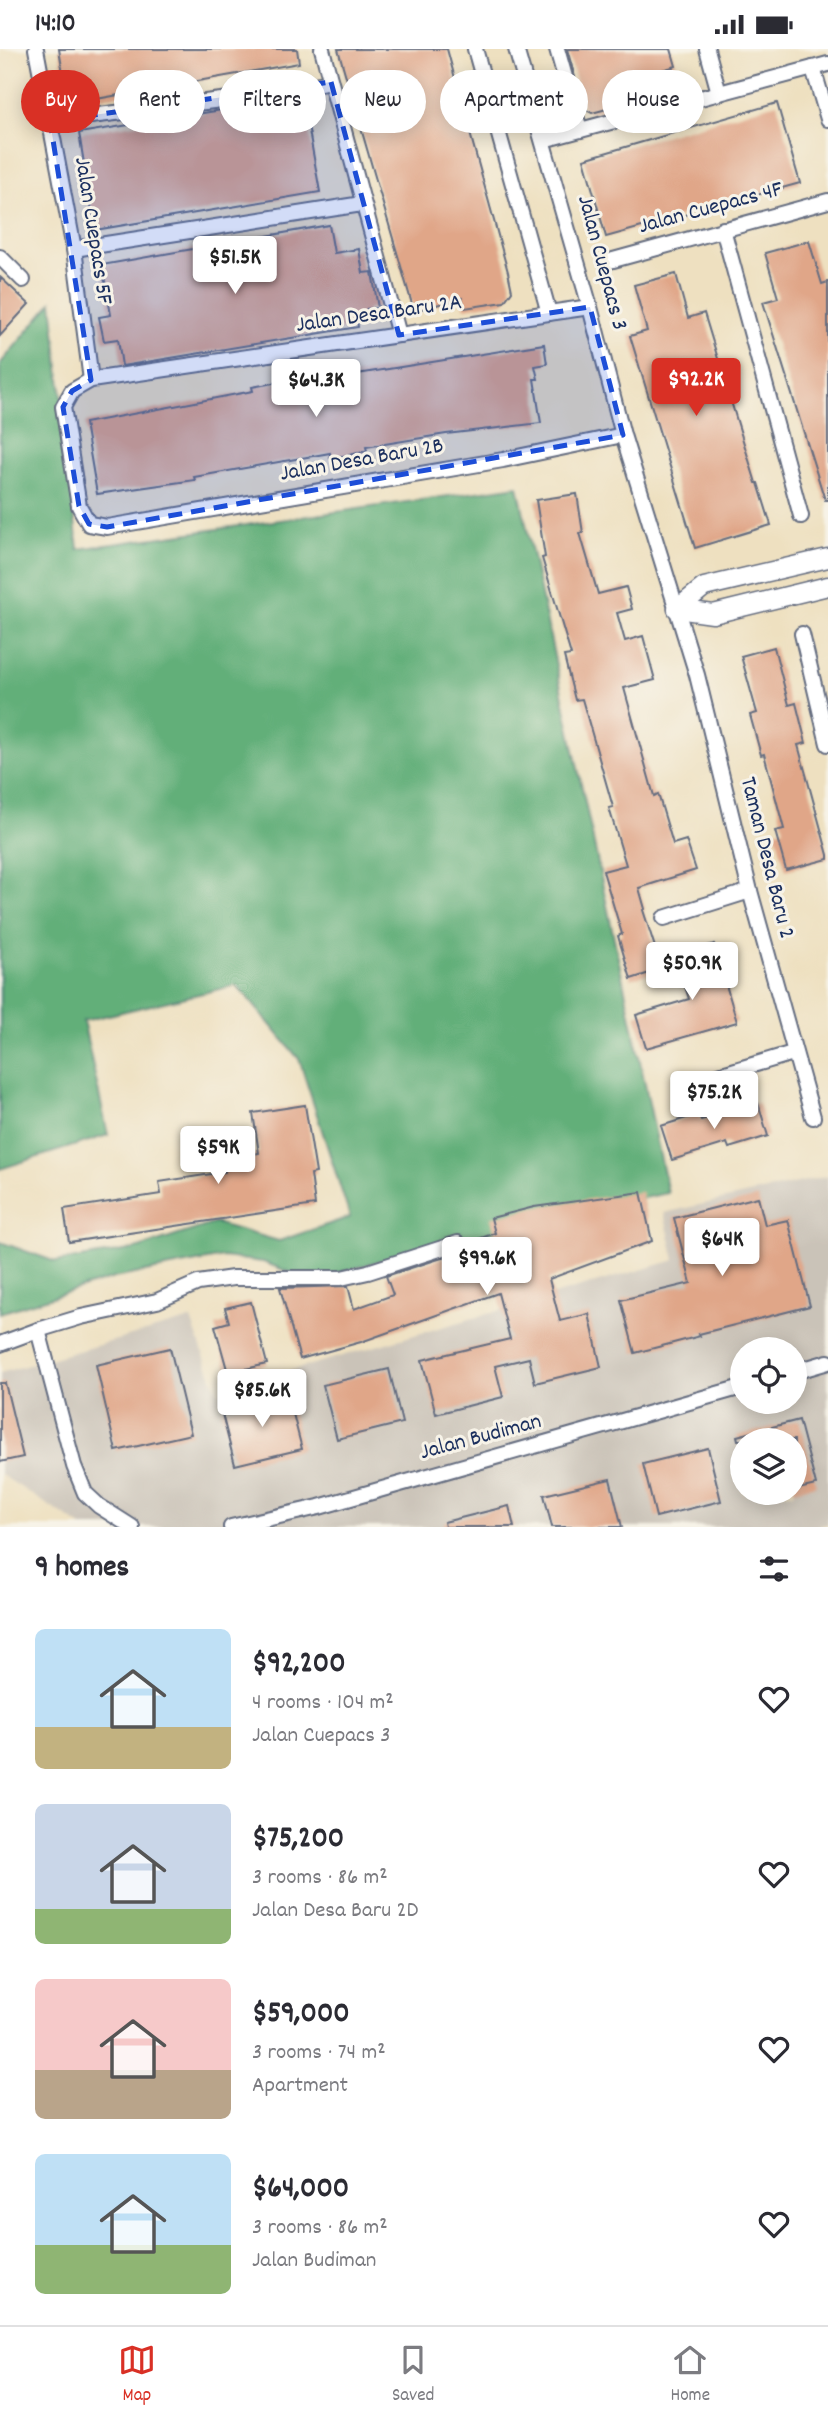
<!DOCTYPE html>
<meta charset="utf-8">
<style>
body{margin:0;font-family:Dekko,sans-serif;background:#f2f2f3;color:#2b2b33;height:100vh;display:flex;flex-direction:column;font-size:26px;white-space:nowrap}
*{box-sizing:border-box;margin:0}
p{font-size:23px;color:#7c7c81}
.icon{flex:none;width:38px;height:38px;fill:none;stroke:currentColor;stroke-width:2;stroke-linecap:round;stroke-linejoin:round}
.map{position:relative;height:1478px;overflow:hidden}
.panel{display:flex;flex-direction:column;background:#fff;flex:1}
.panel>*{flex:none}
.guide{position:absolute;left:21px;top:21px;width:788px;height:63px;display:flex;gap:14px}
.buttons{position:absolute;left:730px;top:1288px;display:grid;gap:14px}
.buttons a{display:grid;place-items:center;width:77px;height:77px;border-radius:50%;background:#fff;box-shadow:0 4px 18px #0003;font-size:35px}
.price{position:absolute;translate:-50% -60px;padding:0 16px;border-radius:7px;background:#fff;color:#222;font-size:23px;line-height:46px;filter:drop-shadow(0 2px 4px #0008)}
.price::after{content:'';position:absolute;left:50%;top:42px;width:21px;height:16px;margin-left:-10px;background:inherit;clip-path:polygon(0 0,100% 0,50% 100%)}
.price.selected{background:#d93025;color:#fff}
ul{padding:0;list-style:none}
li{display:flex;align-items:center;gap:21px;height:175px;padding:0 35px}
li span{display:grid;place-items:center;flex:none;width:196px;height:140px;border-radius:10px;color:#555}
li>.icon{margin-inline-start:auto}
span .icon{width:84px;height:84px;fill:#fffc;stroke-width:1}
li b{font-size:30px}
h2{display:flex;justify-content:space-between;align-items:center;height:84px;padding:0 35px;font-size:30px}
.tag{padding:0 24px;border-radius:32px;background:#fff;box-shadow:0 4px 18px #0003;font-size:24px;line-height:63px}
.tag.selected{background:#d93025;color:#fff}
.status{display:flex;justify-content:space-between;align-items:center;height:49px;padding:0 35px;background:#fff;direction:ltr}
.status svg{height:19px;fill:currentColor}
.tab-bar{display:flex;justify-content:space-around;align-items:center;height:98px;border-top:2px solid #e1e1e2;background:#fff;font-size:19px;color:#7c7c81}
.tab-bar a{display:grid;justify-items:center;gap:4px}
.tab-bar .selected{color:#d93025}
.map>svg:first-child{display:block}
.industrial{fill:#cac3b8;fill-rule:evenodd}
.forest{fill:#62af79;stroke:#3e6f6c;stroke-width:2}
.building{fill:#e0a688}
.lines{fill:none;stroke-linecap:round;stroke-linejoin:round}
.minor-casing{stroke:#656d80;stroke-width:18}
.tertiary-casing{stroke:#656d80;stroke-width:21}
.minor{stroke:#fff;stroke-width:14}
.tertiary{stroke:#fff;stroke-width:18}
.marked{fill:#1d4ed8;fill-opacity:0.2;stroke:#1d4ed8;stroke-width:5;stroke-dasharray:14 9;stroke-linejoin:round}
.labels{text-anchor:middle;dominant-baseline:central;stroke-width:6;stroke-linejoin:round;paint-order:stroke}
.street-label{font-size:23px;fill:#1b2f5e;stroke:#f7f3e8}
</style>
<div class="status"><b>14:10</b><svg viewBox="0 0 49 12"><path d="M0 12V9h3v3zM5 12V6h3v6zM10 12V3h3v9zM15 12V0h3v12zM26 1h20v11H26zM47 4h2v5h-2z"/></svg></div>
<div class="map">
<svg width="828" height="1478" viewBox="0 0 828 1478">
<rect width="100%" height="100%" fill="#f7f3e8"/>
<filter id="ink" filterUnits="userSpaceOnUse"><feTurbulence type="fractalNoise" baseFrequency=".0143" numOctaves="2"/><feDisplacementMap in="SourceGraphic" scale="14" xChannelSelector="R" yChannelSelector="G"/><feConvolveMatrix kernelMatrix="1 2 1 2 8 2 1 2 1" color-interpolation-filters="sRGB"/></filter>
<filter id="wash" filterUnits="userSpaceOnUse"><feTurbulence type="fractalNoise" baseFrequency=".00686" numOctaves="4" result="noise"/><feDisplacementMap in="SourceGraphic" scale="28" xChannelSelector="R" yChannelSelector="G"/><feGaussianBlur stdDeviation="1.57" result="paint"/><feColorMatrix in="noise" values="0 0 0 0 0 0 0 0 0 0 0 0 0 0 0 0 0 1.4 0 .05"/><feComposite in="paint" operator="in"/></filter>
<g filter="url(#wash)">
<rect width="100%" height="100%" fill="#eee0c0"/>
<!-- industrial -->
<path class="industrial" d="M828,1127V1475L813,1478H82L0,1425V1324L191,1270L217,1343L675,1211L664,1164ZM742,1300H794V1353H742ZM742,1391H794V1444H742Z"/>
<!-- forest -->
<polygon class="forest" points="52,253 78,500 518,437 668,1144 579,1162 496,1184 392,1208 313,1232 263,1213 223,1208 114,1229 0,1264 0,1193 56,1213 136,1200 215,1174 279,1192 350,1168 299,1010 237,936 83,972 108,1086 0,1120 0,315"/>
<g id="blocks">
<!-- building -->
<g class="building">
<polygon points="59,0 297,0 299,14 68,55"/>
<polygon points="338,0 447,0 508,223 512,242 504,253 465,259 462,249 414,262"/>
<polygon points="567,0 671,0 676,17 627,31 633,53 592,64 584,60"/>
<polygon points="303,48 320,143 95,181 79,84"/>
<polygon points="777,54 800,134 606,188 584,110"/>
<polygon points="329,176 334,204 359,200 363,224 372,223 378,259 367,260 369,268 357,270 358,278 122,317 118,290 104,292 99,268 111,266 102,216"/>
<polygon points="809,192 822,235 828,233 828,451 825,451 763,253 778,249 765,204"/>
<polygon points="676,225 688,269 704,264 756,434 758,434 771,476 695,499 630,287 647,282 634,236"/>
<polygon points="0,228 29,255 0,287"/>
<polygon points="544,295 547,315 535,317 538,330 534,330 541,374 446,385 366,398 367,402 349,406 330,409 330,404 194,428 195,431 97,445 85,374 253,342 252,338 306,328 307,333"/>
<polygon points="577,445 583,484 580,484 598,545 626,538 632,560 617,564 625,592 643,587 655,631 624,639 654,747 658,745 673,795 686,791 696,821 639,839 645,860 643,861 662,920 631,930 618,887 622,885 603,822 626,816 609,759 613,758 582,650 575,651 564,607 571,606 542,509 545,508 536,451"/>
<polygon points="774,598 789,656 796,654 806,694 798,696 828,806 828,810 786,821 775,782 784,780 764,705 761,706 750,666 757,664 741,607"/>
<polygon points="714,895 737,973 646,999 636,966 689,950 675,907"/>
<polygon points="758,1054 768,1087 729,1099 727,1094 672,1111 661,1077 699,1065 701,1071"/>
<polygon points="305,1056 316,1124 311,1125 315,1156 69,1193 64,1160 161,1145 159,1133 225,1123 223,1110 259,1104 253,1064"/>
<polygon points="641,1143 652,1192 549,1230 560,1272 589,1265 601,1318 535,1334 529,1309 495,1317 503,1348 436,1365 422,1311 510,1290 498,1244 361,1293 300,1310 280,1239 348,1237 354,1260 393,1246 386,1227 461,1203 467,1194 495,1184 491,1169 534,1158"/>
<polygon points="758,1148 765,1176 788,1171 810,1257 699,1285 700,1287 635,1304 621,1251 691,1234 674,1169"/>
<polygon points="251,1253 267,1315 228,1324 215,1277 229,1273 225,1259"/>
<polygon points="170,1299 191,1385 116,1402 96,1316"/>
<polygon points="389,1320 402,1374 337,1390 323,1336"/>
<polygon points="0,1334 5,1334 23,1408 0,1413"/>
<polygon points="288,1345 302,1400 235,1416 221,1361"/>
<polygon points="799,1371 816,1436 794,1441 794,1391 738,1391 737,1387"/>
<polygon points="708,1399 721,1452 656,1468 643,1415"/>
<polygon points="610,1430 622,1478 552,1478 544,1446"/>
<polygon points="509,1457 514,1478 445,1478 444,1473"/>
</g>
</g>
</g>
<g filter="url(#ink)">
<use href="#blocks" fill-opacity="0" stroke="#656d80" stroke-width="2"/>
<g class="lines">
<!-- minor casing -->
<g class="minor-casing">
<g id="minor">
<polyline points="36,0 74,200 91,331"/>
<polyline points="322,0 399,286"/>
<polyline points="475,0 549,264"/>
<polyline points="516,0 590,258 623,386 697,626 750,842 813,1068"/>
<polyline points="557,0 580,81"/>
<polyline points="707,0 719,44"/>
<polyline points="813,19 828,70"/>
<polyline points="50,72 246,48 331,33"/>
<polyline points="543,91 828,15"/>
<polyline points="723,180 801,467"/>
<polyline points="74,200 362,155"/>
<polyline points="0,208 23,231"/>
<polyline points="606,213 828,152"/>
<polyline points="590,258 91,331 72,342 63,358 79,457 89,475 107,478 503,411 623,386"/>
<polyline points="802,585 828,695"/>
<polyline points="664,869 750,842"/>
<polyline points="692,1034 793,1004"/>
<polyline points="38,1281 81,1268 157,1252 198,1234 233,1229 341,1229 368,1223 458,1194"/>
<polyline points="0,1295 38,1281 74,1417 85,1444 99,1457 132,1478"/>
<polyline points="794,1323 828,1313"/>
<polyline points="231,1478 319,1458 742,1338"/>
</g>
</g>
<!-- tertiary casing -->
<g class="tertiary-casing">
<g id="tertiary">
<polyline points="677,560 704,538 828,509"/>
<polyline points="677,560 713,565 828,537"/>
</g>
</g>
<!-- minor -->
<use href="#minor" class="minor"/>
<!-- tertiary -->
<use href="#tertiary" class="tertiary"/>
</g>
</g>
<!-- marked area -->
<path class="marked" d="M331,33L399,286L590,258L623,386L107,478L89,475L79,457L63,358L72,342L91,331L50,72Z"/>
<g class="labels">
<!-- street labels -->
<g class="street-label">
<text transform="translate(711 160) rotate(-15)">Jalan Cuepacs 4F</text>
<text transform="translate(92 182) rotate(81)">Jalan Cuepacs 5F</text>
<text transform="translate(601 214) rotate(75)">Jalan Cuepacs 3</text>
<text transform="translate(379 266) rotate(-8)">Jalan Desa Baru 2A</text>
<text transform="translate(362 412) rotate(-10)">Jalan Desa Baru 2B</text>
<text transform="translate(766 809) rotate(76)">Taman Desa Baru 2</text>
<text transform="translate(481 1389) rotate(-15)">Jalan Budiman</text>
</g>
</g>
</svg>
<div class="buttons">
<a><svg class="icon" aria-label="locate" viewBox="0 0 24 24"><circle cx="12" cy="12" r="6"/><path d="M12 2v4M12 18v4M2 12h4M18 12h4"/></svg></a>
<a><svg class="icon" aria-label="layers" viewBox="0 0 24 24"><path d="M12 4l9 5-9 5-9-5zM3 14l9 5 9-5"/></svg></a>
</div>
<b class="price" style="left:235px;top:247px">$51.5K</b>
<b class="price selected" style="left:696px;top:369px">$92.2K</b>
<b class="price" style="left:316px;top:370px">$64.3K</b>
<b class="price" style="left:692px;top:953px">$50.9K</b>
<b class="price" style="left:714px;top:1082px">$75.2K</b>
<b class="price" style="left:218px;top:1137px">$59K</b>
<b class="price" style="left:722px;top:1229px">$64K</b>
<b class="price" style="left:487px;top:1248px">$99.6K</b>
<b class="price" style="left:262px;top:1380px">$85.6K</b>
<div class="guide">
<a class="tag selected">Buy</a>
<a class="tag">Rent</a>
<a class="tag">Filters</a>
<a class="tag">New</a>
<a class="tag">Apartment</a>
<a class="tag">House</a>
</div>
</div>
<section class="panel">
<h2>9 homes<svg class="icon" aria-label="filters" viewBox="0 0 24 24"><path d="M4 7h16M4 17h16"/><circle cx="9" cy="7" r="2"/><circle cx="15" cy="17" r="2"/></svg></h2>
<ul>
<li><span style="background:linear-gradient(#bfe0f5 70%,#c2b280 0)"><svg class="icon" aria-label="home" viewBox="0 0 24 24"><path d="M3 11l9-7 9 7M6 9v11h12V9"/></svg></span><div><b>$92,200</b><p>4 rooms · 104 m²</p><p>Jalan Cuepacs 3</p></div><svg class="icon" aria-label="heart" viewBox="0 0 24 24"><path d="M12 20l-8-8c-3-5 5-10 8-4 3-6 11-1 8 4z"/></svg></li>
<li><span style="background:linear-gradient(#c9d6e8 75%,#8fb573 0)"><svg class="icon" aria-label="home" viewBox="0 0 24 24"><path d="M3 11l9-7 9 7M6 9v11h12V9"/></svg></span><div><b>$75,200</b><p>3 rooms · 86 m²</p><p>Jalan Desa Baru 2D</p></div><svg class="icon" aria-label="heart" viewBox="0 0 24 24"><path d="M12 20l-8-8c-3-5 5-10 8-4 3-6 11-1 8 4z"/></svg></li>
<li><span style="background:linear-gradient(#f6c9c9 65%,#b9a48a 0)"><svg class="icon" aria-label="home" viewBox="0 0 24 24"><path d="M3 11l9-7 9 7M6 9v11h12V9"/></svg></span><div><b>$59,000</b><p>3 rooms · 74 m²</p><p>Apartment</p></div><svg class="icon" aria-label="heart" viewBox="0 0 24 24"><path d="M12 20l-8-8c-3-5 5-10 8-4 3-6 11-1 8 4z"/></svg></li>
<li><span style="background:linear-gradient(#bfe0f5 65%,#8fb573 0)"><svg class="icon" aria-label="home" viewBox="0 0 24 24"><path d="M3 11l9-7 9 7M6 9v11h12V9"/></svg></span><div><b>$64,000</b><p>3 rooms · 86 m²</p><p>Jalan Budiman</p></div><svg class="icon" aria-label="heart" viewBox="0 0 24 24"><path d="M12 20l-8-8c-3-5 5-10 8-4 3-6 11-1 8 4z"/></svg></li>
</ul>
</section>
<nav class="tab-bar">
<a class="selected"><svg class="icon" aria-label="map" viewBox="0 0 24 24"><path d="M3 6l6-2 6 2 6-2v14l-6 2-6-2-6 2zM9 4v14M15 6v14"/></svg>Map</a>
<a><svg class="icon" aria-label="saved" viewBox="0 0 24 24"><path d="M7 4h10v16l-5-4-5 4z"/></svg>Saved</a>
<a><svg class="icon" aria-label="home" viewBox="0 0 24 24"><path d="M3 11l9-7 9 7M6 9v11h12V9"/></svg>Home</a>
</nav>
